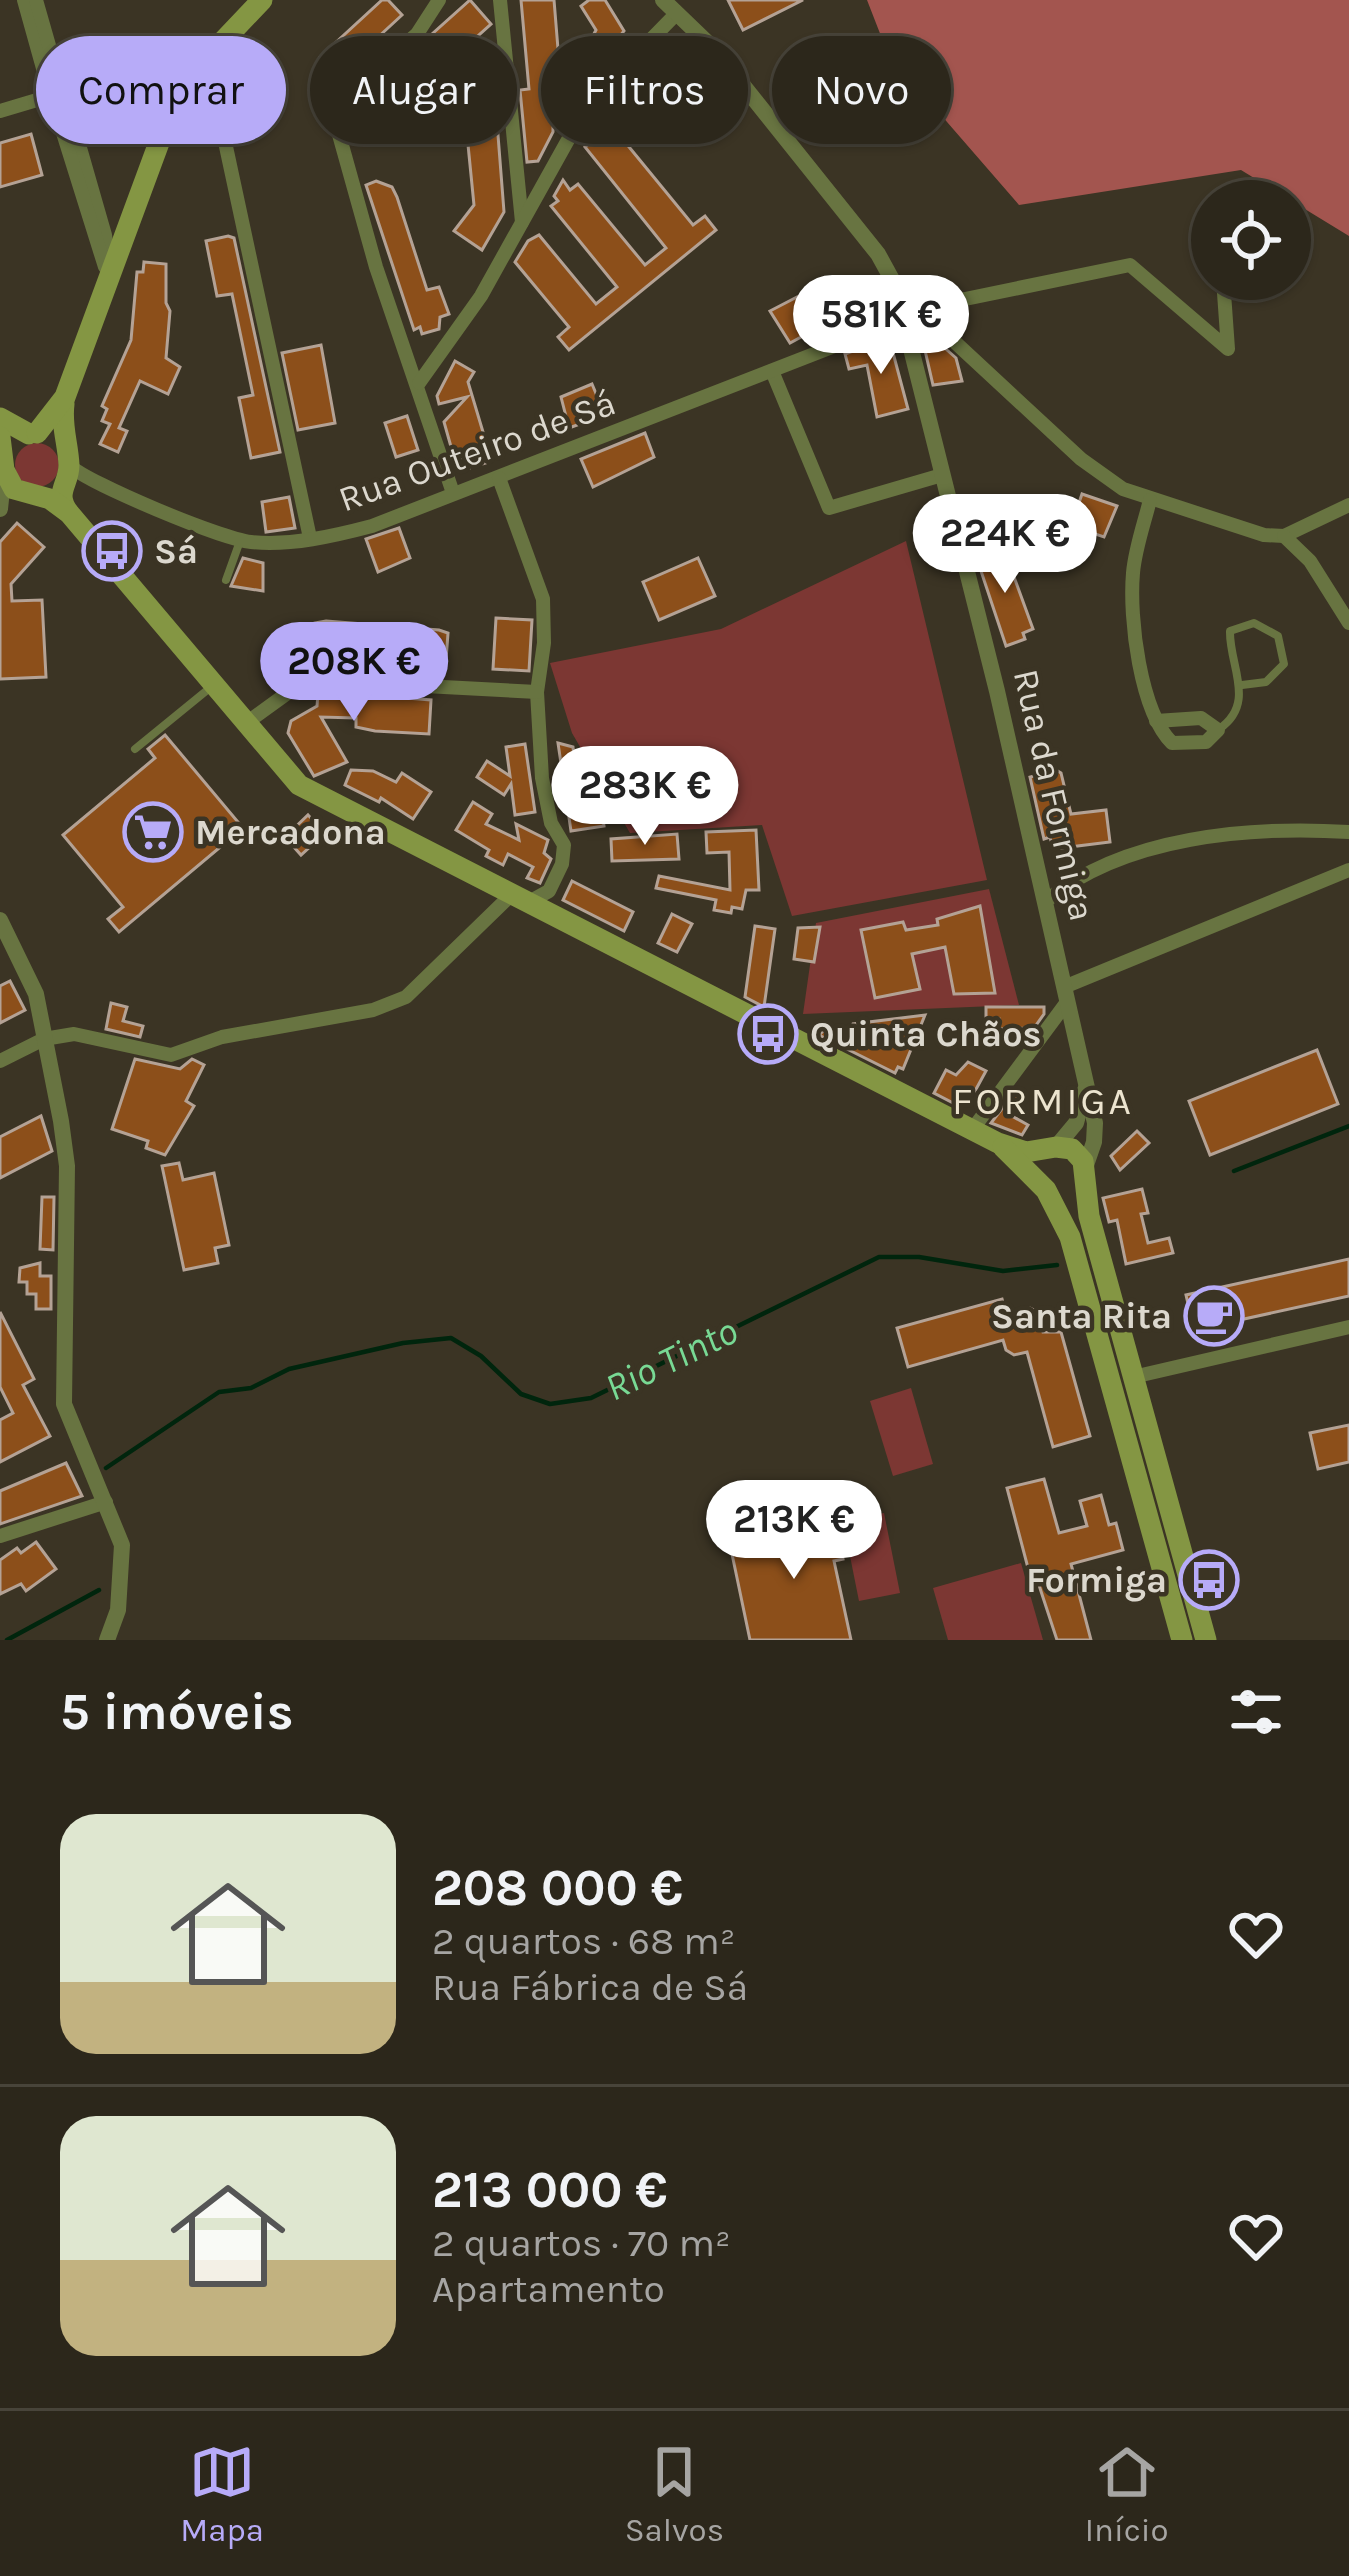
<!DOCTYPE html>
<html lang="pt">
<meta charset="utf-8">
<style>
body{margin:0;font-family:Karla,sans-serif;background:#383328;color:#f1f3f6;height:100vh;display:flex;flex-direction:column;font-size:45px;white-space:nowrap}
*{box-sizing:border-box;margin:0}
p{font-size:39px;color:#a6a5a3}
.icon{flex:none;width:66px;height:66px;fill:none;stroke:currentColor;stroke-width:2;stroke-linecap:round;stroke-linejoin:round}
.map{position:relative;height:1640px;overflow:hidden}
.side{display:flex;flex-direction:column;background:#2c271b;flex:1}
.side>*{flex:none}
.banner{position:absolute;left:36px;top:36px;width:1278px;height:108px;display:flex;gap:24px}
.controls{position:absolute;left:1191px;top:180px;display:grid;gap:24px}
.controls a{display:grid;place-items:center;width:120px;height:120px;border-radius:50%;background:#2c271b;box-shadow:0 3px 9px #0004,0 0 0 3px #48443a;font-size:60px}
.price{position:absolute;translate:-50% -102px;padding:0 27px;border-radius:42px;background:#fff;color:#222;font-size:39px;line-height:78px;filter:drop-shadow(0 3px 6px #0008)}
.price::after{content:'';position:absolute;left:50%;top:72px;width:36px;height:27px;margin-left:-18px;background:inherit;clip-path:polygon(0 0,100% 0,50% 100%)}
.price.selected{background:#b7abf8;color:#111}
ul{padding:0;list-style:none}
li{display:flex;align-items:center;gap:36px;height:300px;padding:0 60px}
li+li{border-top:3px solid #48443a}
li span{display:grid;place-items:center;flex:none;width:336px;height:240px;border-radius:36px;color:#555}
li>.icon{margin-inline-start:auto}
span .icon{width:144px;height:144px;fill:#fffc;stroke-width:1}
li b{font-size:51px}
h2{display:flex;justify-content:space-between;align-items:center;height:144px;padding:0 60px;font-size:51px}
.tag{padding:0 42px;border-radius:54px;background:#2c271b;box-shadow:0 3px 9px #0004,0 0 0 3px #48443a;font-size:42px;line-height:108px}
.tag.selected{background:#b7abf8;color:#111}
.dock{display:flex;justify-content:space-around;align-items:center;height:168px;border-top:3px solid #48443a;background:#2c271b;font-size:33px;color:#a6a5a3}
.dock a{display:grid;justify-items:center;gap:6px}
.dock .selected{color:#b7abf8}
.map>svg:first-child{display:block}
.green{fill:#7c3733}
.forest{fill:#a3554f}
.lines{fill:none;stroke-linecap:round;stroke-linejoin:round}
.stream{stroke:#00250d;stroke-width:4.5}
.building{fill:#8c4f1a;stroke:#b4a295;stroke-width:3}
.service{stroke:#687441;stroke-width:8}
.minor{stroke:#687441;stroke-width:14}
.tertiary{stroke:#687441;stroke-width:16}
.secondary{stroke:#849643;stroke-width:21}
.labels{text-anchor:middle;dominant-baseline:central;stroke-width:9;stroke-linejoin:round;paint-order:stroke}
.street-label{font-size:36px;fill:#dcd8ce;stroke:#3b3424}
.poi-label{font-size:36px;font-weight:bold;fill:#dcd8ce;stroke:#3b3424;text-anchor:start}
.neighbourhood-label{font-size:39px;letter-spacing:3px;fill:#ece4cf;stroke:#3b3424}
.water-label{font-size:39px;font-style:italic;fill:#78d994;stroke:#3b3424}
</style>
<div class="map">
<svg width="1349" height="1640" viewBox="0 0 1349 1640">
<rect width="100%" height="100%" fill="#3b3424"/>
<!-- green -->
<g class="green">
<circle cx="37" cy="465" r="22"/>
<polygon points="906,541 987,880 792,916 762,825 630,833 572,733 550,663 721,629"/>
<polygon points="989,889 1019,1005 803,1014 816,923"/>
<polygon points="911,1388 933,1464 893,1476 870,1401"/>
<polygon points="884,1513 900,1593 859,1601 843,1521"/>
<polygon points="1021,1563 1043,1640 948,1640 933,1588"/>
</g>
<!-- forest -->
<polygon class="forest" points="867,0 1349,0 1349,236 1241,170 1019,205 888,54"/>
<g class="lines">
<!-- stream -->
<g class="stream">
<polyline points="1234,1171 1349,1126"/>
<polyline points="106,1468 219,1392 251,1388 289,1369 403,1343 451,1338 481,1356 521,1394 550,1404 591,1398 879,1257 919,1257 1003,1271 1057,1265"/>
<polyline points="7,1640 99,1590"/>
</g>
</g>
<!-- building -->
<g class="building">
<polygon points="382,0 388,0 402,15 337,75 320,57"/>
<polygon points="470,0 491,24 362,140 348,125 345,112"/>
<polygon points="521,0 554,0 561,86 553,86 553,132 538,161 527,162 520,90 529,89"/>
<polygon points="589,0 605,0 624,31 593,69 583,55 596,30 581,6"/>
<polygon points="728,0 803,0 743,30"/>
<polygon points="493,71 504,212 482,250 454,231 474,205 461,74"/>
<polygon points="595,123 602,133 611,125 693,225 705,216 716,230 569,350 558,337 569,327 515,262 528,241 539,235 596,304 617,287 551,206 558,201 554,196 563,180 570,190 578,184 645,265 666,248 585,147 593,140 589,135"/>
<polygon points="31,134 42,175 0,187 0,143"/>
<polygon points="376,181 392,187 397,197 427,290 439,287 449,314 440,317 439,329 422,334 420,327 414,330 366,185"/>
<polygon points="228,236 234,238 280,452 251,458 239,398 253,395 241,337 232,294 217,296 206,241"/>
<polygon points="144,262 166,264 166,303 170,311 166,358 180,367 168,394 140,381 119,428 127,431 118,452 100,444 110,424 102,421 107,409 102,406 131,340 137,272 143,272"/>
<polygon points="797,297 812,331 790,343 770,311"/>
<polygon points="879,341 892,349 908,409 877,417 867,365 849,369 845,354"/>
<polygon points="939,343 956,358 962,381 933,385 924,346"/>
<polygon points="321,345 335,423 298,430 282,353"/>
<polygon points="455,361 474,372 468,382 489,452 489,462 470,468 466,457 455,461 444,422 467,397 439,404 437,396"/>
<polygon points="592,384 605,415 569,428 561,397"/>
<polygon points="407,416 418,450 396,457 385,423"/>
<polygon points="645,433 654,457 593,487 581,459"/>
<polygon points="1082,494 1117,506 1104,537 1071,526"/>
<polygon points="289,497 295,528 266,532 262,502"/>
<polygon points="17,523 44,547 11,584 12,601 42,600 46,677 0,679 0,542"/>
<polygon points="399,528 410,558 378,572 366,539"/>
<polygon points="1009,548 1014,565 1010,566 1033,629 1023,633 1025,639 1006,646 977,559"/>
<polygon points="243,558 263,563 263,591 231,586"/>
<polygon points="698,558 715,596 659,620 643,582"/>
<polygon points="496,618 532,620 529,671 493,669"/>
<polygon points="326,621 439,630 448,633 446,660 316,654 315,623"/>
<polygon points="343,693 431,700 429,734 375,731 356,727 356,718 321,717 347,762 314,776 288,733 291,721 317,706 318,694"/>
<polygon points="165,735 243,828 119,932 108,919 123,907 63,835 155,758 148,749"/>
<polygon points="558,743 573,747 574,756 581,755 594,792 599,791 604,826 571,831"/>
<polygon points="525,744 535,812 515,815 511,784 504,795 477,777 487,761 510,776 506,747"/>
<polygon points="351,770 373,771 396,782 402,773 431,792 413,819 381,798 379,802 345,785"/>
<polygon points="1056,770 1061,773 1071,814 1106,810 1110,842 1061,848 1059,843 1052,845 1050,837 1044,839 1030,777"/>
<polygon points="473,802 492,814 486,824 519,840 516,824 548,840 544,853 551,859 540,883 527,878 533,867 508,854 503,865 486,856 489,850 456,830"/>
<polygon points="308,815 325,833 301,855 285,837"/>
<polygon points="756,830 759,890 746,890 742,909 732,907 731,913 714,910 716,900 656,888 659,876 730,890 729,852 707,853 706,832"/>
<polygon points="677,834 679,859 612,861 611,839"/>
<polygon points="572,881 633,912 624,931 563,900"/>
<polygon points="980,906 995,993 954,994 945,947 912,954 920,989 875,998 861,930 903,922 906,930 938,925 937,919"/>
<polygon points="672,914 692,924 677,952 658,943"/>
<polygon points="755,926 775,929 764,1007 745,997"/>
<polygon points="820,927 814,962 794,959 798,928"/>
<polygon points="10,981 25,1010 0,1023 0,986"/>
<polygon points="111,1003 127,1007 123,1021 143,1026 140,1037 106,1029"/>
<polygon points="986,1007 1044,1007 1044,1014 1034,1028 999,1029 999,1019 986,1019"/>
<polygon points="925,1015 903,1069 898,1067 895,1073 819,1035 829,1026 849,1034 853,1024"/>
<polygon points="1317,1050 1338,1104 1210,1155 1189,1101"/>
<polygon points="135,1059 180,1069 192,1059 204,1065 186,1101 194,1106 165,1155 146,1148 148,1141 112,1129"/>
<polygon points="968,1062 986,1071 975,1091 968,1088 959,1106 934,1093 946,1070 956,1075"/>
<polygon points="1013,1094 1020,1098 1010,1115 1028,1125 1022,1135 991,1123"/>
<polygon points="41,1116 52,1151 0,1178 0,1137"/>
<polygon points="1137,1131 1149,1143 1120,1170 1111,1156"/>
<polygon points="179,1163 183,1180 214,1173 229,1245 215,1248 218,1263 184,1270 162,1166"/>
<polygon points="1142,1189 1148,1213 1141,1214 1148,1243 1169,1238 1173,1253 1126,1264 1117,1220 1109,1222 1103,1198"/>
<polygon points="42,1197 54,1197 53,1250 40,1249"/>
<polygon points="1349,1259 1349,1296 1194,1330 1186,1295"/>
<polygon points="40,1263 40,1276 51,1276 51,1309 36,1309 36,1294 27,1294 27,1282 19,1282 20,1268"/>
<polygon points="1002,1299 1006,1314 1030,1308 1038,1312 1043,1332 1061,1332 1090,1436 1053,1447 1027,1352 1014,1355 1006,1350 1003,1340 908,1367 897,1328"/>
<polygon points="0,1312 34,1379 23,1385 50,1436 0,1462 0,1420 13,1413 0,1387"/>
<polygon points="1349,1425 1349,1462 1318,1469 1310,1433"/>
<polygon points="66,1463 82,1496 0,1524 0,1491"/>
<polygon points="1044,1479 1059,1533 1087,1526 1080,1501 1101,1495 1109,1525 1116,1523 1123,1550 1071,1564 1091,1640 1057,1640 1033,1567 1028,1568 1007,1488"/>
<polygon points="833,1511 843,1559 834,1561 851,1640 750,1640 732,1554 759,1548 756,1531"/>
<polygon points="36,1542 56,1569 26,1591 21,1584 0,1594 0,1560 17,1548 21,1553"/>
</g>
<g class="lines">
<!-- service -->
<g class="service">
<polyline points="226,580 240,541"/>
<path d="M1219,729C1257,703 1229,666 1230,631L1254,623L1278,636L1284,664L1266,682L1242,685"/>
<polyline points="135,749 211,687"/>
</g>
<!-- minor -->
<g class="minor">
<polyline points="24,0 46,79 70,113 105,235 110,271"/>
<polyline points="36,0 58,77 58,117 105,267"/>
<polyline points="439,0 417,34 334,107 333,113 376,267 453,493"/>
<polyline points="500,0 522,222"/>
<polyline points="207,58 310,538"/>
<polyline points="0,111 57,94"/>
<polyline points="902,312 1130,265 1228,349 1223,279"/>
<polyline points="772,371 829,508 942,475"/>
<polyline points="419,383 481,296 588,104 676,14"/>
<path d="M69,465C89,484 222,539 251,542C291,546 334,536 372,526L904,319H930L1081,459L1123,489L1264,535L1284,536L1349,505"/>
<polyline points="499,478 543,599 544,643 537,692 542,778 551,823 564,845 562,864 549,891 529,902"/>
<path d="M1150,500C1144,524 1135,549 1133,573C1129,618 1140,711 1172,743L1206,742L1218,730L1201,718L1156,721"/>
<polyline points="1284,536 1310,561 1349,623"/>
<polyline points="245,724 300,684 330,681 537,692"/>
<path d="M1046,901C1124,836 1251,826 1349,832"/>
<polyline points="1064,987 1349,870"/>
<polyline points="0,1061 44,1039 74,1034 171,1055 222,1037 373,1010 406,997 512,894"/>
<polyline points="972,1130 1067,1002"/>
<polyline points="1133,1377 1349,1327"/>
<polyline points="0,1536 106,1502"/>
</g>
<!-- tertiary -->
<g class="tertiary">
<polyline points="663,0 714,49 878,254 895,285 997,691 1095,1123 1094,1142 1085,1168"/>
<polyline points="0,509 4,471"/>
<polyline points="0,920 36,994 61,1121 67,1166 64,1404 122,1545 118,1610 107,1640"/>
<polyline points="1056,1147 1076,1123 1085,1090"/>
</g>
<!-- secondary -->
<g class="secondary">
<path d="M64,404C61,426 68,443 69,465C69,485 54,492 68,512"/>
<polyline points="0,418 29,434"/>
<polyline points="37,433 65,397 167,121 207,58 262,0"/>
<polyline points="0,437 4,470 14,489 50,499 69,513 299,785 998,1143 1026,1152 1056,1147 1072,1149 1083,1161 1089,1216 1206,1640"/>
<polyline points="1003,1147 1046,1190 1070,1237 1182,1640"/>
</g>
</g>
<!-- icons -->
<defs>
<g id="bus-ring" transform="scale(3)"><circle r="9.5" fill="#3b3424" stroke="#b7abf8" stroke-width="1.5"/><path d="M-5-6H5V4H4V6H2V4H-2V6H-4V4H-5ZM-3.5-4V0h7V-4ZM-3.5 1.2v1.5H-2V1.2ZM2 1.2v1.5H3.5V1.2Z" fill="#b7abf8"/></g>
<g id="supermarket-ring" transform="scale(3)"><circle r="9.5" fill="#3b3424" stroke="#b7abf8" stroke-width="1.5"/><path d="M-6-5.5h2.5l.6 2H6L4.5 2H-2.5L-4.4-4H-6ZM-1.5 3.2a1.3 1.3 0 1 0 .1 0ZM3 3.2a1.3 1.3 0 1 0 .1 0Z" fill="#b7abf8"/></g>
<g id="cafe-ring" transform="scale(3)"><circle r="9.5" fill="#3b3424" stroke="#b7abf8" stroke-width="1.5"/><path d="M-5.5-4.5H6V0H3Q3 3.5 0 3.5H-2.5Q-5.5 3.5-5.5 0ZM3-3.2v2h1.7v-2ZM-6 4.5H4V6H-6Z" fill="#b7abf8"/></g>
</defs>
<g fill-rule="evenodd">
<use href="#bus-ring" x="112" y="551"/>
<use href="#supermarket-ring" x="153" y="832"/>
<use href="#bus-ring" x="768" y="1034"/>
<use href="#cafe-ring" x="1214" y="1316"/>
<use href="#bus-ring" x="1209" y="1580"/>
</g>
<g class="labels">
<!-- street labels -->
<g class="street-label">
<text transform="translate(477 451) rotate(-20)">Rua Outeiro de Sá</text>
<text transform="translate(1054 795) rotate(77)">Rua da Formiga</text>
</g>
<!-- poi labels -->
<g class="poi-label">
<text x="154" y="551">Sá</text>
<text x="195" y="832">Mercadona</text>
<text x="810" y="1034">Quinta Chãos</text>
<text x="1172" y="1316" text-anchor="end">Santa Rita</text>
<text x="1167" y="1580" text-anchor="end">Formiga</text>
</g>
<!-- neighbourhood labels -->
<g class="neighbourhood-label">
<text x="1043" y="1101">FORMIGA</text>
</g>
<!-- water labels -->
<g class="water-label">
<text transform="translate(671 1359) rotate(-26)">Rio Tinto</text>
</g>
</g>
</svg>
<div class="controls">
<a><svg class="icon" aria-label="locate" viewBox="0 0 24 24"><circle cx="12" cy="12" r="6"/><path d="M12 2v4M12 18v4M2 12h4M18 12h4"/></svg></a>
</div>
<b class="price" style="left:881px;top:377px">581K €</b>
<b class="price" style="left:1005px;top:596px">224K €</b>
<b class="price selected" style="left:354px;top:724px">208K €</b>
<b class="price" style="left:645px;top:848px">283K €</b>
<b class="price" style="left:794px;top:1582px">213K €</b>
<div class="banner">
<a class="tag selected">Comprar</a>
<a class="tag">Alugar</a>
<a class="tag">Filtros</a>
<a class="tag">Novo</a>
</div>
</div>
<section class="side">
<h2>5 imóveis<svg class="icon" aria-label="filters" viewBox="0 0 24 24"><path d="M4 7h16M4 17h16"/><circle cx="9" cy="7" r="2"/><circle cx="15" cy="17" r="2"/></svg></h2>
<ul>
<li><span style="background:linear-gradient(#dfe7d0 70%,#c2b280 0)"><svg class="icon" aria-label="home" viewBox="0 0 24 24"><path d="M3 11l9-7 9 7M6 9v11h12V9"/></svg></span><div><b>208 000 €</b><p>2 quartos · 68 m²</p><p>Rua Fábrica de Sá</p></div><svg class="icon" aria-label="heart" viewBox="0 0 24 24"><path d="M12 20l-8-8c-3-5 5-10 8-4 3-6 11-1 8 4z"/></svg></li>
<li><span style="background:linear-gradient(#dfe7d0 60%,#c2b280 0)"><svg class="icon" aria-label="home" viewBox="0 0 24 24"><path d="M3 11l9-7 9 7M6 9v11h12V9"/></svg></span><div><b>213 000 €</b><p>2 quartos · 70 m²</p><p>Apartamento</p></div><svg class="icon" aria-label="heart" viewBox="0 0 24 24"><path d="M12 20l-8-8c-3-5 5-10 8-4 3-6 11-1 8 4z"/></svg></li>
</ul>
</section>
<nav class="dock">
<a class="selected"><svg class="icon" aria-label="map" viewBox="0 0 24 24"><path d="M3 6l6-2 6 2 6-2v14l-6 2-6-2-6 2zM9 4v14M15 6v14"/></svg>Mapa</a>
<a><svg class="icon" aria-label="saved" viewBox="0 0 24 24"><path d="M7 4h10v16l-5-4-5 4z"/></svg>Salvos</a>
<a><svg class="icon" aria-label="home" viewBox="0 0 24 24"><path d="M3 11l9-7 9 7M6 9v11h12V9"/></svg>Início</a>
</nav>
